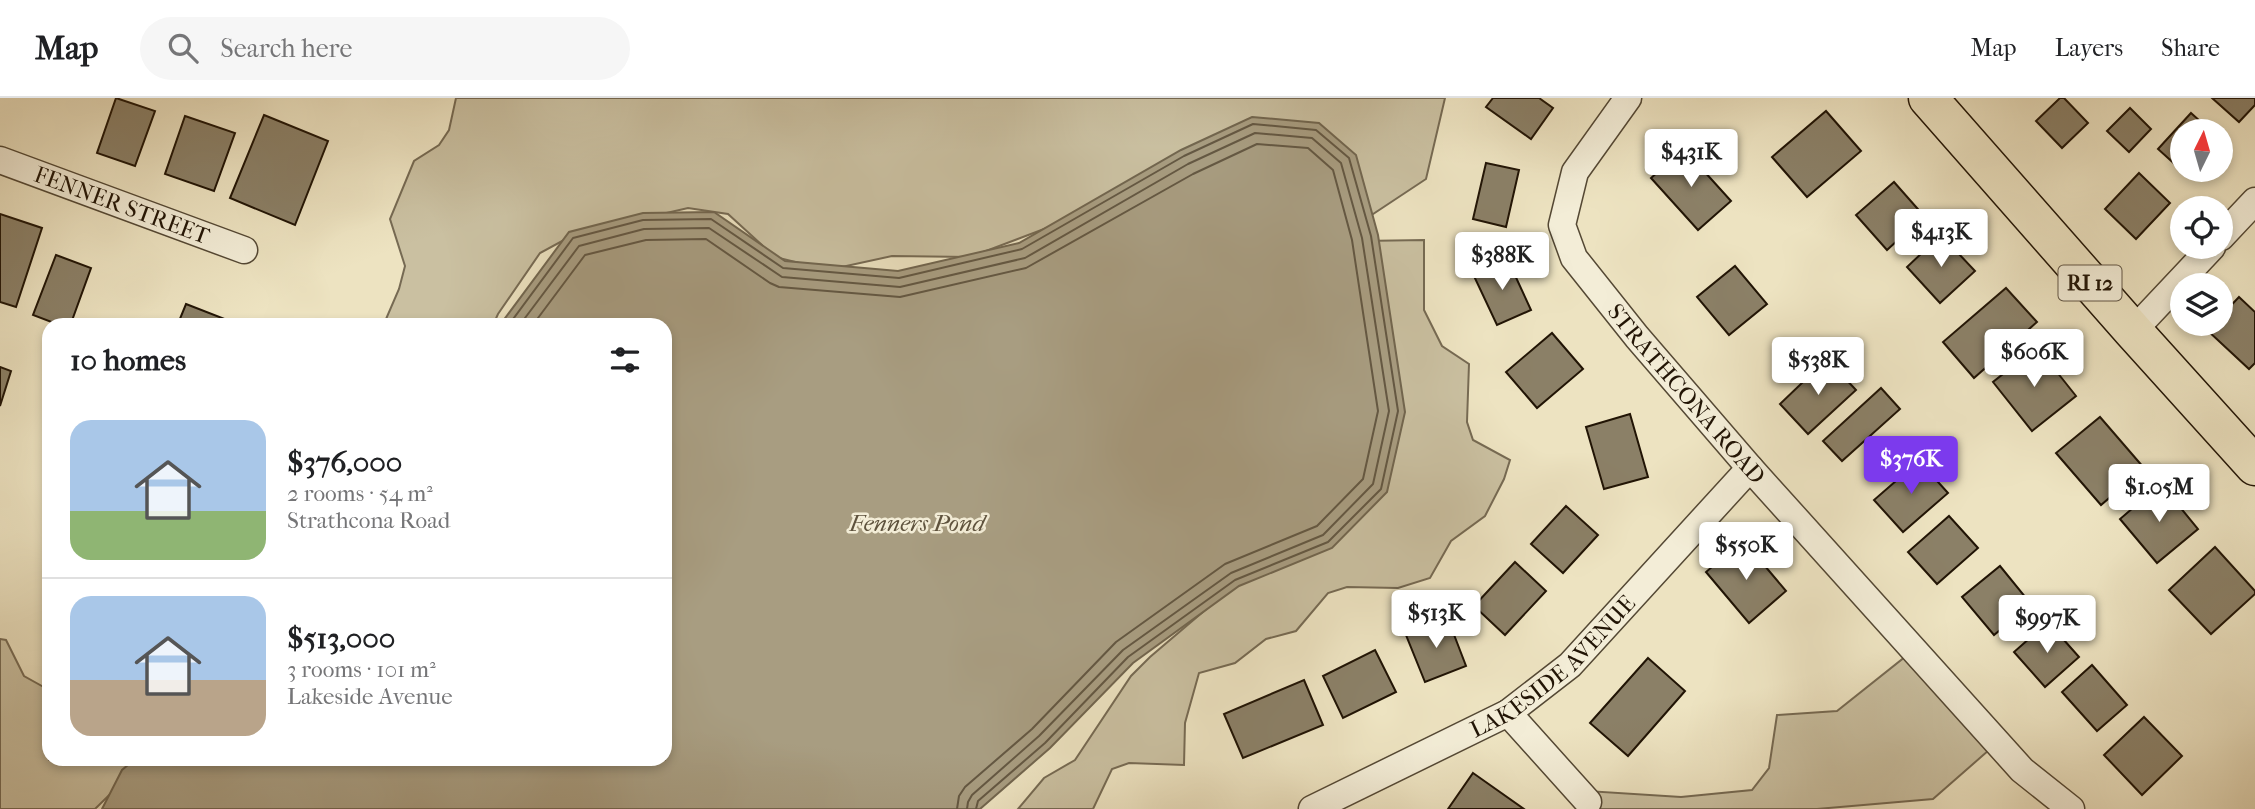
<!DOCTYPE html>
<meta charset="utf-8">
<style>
body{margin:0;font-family:"IM FELL French Canon",serif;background:#f6f6f6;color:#202124;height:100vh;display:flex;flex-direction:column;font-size:26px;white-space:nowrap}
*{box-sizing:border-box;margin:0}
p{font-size:23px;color:#757577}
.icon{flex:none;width:38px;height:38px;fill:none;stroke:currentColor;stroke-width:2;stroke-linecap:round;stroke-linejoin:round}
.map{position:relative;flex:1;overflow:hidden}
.sheet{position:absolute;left:42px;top:220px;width:630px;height:448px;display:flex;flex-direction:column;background:#fff;border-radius:21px;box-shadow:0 4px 10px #0003}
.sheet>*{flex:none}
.needle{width:46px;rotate:5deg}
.fabs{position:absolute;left:2170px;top:21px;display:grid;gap:14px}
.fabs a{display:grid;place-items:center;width:63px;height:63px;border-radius:50%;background:#fff;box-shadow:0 4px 10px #0003;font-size:35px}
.price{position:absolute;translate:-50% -60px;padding:0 16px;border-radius:7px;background:#fff;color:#222;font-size:23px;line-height:46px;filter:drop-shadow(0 2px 4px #0008)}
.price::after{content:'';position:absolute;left:50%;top:42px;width:21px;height:16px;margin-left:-10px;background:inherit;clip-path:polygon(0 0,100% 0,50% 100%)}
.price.on{background:#7c3aed;color:#fff}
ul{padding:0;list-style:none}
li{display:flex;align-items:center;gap:21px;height:175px;padding:0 28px}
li+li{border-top:2px solid #e0e0e0}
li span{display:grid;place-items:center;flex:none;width:196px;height:140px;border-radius:21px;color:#555}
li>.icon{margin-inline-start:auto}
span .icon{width:84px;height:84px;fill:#fffc;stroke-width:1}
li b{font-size:30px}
h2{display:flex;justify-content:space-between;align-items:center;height:84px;padding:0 28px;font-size:30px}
header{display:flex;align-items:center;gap:42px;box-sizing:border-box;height:98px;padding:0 35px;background:#fff;border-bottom:2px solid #e0e0e0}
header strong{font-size:33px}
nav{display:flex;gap:38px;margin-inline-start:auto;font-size:24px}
.search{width:490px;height:63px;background:#f6f6f6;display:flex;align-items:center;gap:18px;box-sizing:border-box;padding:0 24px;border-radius:38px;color:#757577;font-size:26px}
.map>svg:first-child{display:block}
.green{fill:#cac0a1;stroke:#766a53;stroke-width:2}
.water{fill:#a89d81;stroke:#72664f;stroke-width:2}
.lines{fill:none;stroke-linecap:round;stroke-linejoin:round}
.shore{stroke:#645843;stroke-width:2}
.building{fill:#8b8067;stroke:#211405;stroke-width:2}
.street-casing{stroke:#544834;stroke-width:29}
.primary-casing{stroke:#211405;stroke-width:41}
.street{stroke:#f3edd7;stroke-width:26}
.primary{stroke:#ede3c1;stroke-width:38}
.labels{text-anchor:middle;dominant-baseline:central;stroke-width:5;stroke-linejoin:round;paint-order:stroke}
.shield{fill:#f3edd7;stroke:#605544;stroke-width:2}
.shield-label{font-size:21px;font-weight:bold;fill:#211405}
.street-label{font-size:23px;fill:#211405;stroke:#f3edd7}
.water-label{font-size:24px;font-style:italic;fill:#5e523d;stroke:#f3edd7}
</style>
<header>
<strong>Map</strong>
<div class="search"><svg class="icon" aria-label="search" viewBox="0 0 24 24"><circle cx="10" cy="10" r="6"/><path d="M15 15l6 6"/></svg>Search here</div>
<nav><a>Map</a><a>Layers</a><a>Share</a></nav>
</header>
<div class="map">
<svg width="2255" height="711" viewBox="0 0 2255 711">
<rect width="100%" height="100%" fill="#ede3c1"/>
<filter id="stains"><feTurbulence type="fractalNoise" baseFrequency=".00286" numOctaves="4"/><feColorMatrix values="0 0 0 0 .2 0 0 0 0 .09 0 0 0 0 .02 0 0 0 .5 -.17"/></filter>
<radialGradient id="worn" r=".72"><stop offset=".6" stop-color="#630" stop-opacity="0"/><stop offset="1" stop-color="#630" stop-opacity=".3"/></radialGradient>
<!-- green -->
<g class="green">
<polygon points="456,0 1445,0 1426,81 1364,122 1065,123 970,159 892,158 828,172 775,159 728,116 688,110 575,136 540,155 498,216 493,227 383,228 399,191 405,168 390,121 414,63 439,47 449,32"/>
<polygon points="1424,142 1424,212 1442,248 1469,266 1467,324 1473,342 1510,362 1504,381 1485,418 1451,443 1430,480 1398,490 1347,489 1328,495 1296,533 1266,541 1235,565 1199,575 1185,625 1184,667 1129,665 1112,671 1093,711 1018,711 1044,680 1075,662 1131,578 1150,559 1278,450 1362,143"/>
<polygon points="0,541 6,542 24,578 49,592 49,662 145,662 95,711 0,711"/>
<polygon points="1915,551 1997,645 1933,701 1817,711 1576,711 1576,702 1572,692 1681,699 1752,692 1769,670 1777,617 1837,613"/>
</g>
<!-- water -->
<polygon class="water" points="1252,19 1319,25 1356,57 1378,137 1405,314 1387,394 1332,450 1239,488 1133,565 1050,650 980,711 102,711 122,672 134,662 665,662 665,228 500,227 569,134 643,115 714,114 785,163 898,173 1019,145 1181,52"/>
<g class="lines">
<!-- shore -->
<g class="shore">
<polyline points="508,228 573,140 643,122 711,121 783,170 899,180 1022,151 1184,58 1253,26 1316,32 1349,60 1371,138 1398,313 1381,391 1328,444 1235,482 1128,559 1045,645 978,703 976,711"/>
<polyline points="519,228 579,148 644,131 709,130 782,179 900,189 1025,160 1188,66 1255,35 1312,40 1341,65 1362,140 1389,313 1373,386 1323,437 1231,475 1123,552 1039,638 972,697 968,704 967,711"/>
<polyline points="532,228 585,157 646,142 706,141 770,185 779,189 900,199 1026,170 1193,76 1257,46 1308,50 1333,72 1352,142 1378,313 1363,381 1317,428 1225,466 1116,544 1032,631 965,689 959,698 957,711"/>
</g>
</g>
<!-- building -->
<g class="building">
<polygon points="116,0 155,13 135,68 97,55"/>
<polygon points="1493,0 1539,0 1553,10 1531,41 1486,9"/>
<polygon points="2060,0 2064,0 2088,25 2062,50 2036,23"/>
<polygon points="2212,0 2255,0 2255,7 2239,24"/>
<polygon points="2130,10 2151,31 2129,54 2107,33"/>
<polygon points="1826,13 1861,53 1807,99 1772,59"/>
<polygon points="2191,15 2211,33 2182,33 2182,72 2195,72 2189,79 2158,51"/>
<polygon points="264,17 328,43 295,127 230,100"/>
<polygon points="185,18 235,35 214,93 165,76"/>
<polygon points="1684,51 1731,103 1698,132 1651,80"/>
<polygon points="1486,65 1519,72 1506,129 1473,121"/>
<polygon points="2139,75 2170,105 2136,141 2105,111"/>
<polygon points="1894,84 1924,118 1887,152 1856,117"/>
<polygon points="0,116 42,130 16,209 0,204"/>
<polygon points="1941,137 1975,173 1940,205 1907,169"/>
<polygon points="56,157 91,170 70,228 62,228 33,217"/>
<polygon points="1507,160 1531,212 1497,227 1473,176"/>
<polygon points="1735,168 1767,206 1729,237 1697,199"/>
<polygon points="2006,190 2037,224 1974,280 1943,244"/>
<polygon points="2239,199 2255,214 2255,265 2249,271 2207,232 2213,226 2221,226 2221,218"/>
<polygon points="186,206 235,225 234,228 177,228"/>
<polygon points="1552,235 1583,271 1537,310 1506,274"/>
<polygon points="2037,249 2076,298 2032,333 1993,284"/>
<polygon points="1827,261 1856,292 1808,336 1780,306"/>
<polygon points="0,269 11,273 0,308"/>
<polygon points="1881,290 1900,311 1842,363 1823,343"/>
<polygon points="1630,316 1648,379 1604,391 1586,329"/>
<polygon points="2100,319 2144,370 2101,407 2056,355"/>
<polygon points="1919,363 1948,395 1903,434 1874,402"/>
<polygon points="2161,386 2198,431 2157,465 2120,421"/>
<polygon points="1566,408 1598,437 1563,475 1531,446"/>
<polygon points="1949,418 1978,450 1937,486 1908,454"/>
<polygon points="1743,442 1786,493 1749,525 1706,474"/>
<polygon points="2215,449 2255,493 2255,496 2211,536 2169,492"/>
<polygon points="1515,464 1546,493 1505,537 1474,508"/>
<polygon points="2000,468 2031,506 1994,537 1962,499"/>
<polygon points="1448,521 1466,568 1425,584 1406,537"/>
<polygon points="2048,524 2079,559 2045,589 2014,554"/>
<polygon points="1375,552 1396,594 1343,620 1323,578"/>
<polygon points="1648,560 1685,593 1628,658 1590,625"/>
<polygon points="2092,567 2127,607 2097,633 2062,594"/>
<polygon points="1304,582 1323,627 1243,660 1224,616"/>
<polygon points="2144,619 2182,658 2142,697 2104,657"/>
<polygon points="1473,675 1524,711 1448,711"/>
</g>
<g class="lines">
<!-- street casing -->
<g class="street-casing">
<g id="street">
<path id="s1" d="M1628,0L1575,74L1562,127L1574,160L1637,239L1750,370L2022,672L2071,711"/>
<path id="s2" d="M0,62L244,152"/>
<polyline points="2221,139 2255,103"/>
<polyline points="2133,233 2212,149"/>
<polyline points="1508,615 1588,704"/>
<path id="s3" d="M1312,711L1508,615L1570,567L1750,370"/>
</g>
</g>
<!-- primary casing -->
<g class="primary-casing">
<polyline id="primary" points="1928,0 2133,233 2255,368"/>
</g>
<!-- street -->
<use href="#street" class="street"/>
<!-- primary -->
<use href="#primary" class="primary"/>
</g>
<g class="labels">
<!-- shield labels -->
<rect class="shield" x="2058.5" y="167.5" width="63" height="35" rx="5"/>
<g class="shield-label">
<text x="2090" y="185">RI 12</text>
</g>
<!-- street labels -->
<g class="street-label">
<text stroke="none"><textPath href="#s2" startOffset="130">FENNER STREET</textPath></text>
<text stroke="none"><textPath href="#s1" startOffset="357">STRATHCONA ROAD</textPath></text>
<text stroke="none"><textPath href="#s3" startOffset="282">LAKESIDE AVENUE</textPath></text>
</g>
<!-- water labels -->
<g class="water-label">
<text x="917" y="425">Fenners Pond</text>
</g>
</g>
<rect width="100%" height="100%" filter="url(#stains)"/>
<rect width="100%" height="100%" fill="url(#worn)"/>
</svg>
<div class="fabs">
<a><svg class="needle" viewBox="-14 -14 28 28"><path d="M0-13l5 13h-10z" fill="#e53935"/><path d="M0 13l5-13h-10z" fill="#757577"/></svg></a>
<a><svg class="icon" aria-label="locate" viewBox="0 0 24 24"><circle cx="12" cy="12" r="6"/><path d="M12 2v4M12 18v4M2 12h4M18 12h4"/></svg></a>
<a><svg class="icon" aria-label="layers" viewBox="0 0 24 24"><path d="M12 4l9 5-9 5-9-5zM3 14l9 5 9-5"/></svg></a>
</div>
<b class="price" style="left:1691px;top:91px">$431K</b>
<b class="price" style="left:1941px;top:171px">$413K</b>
<b class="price" style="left:1502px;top:194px">$388K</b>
<b class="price" style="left:2034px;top:291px">$606K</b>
<b class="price" style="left:1818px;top:299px">$538K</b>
<b class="price on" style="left:1911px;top:398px">$376K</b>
<b class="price" style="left:2159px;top:426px">$1.05M</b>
<b class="price" style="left:1746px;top:484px">$550K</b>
<b class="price" style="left:1436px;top:552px">$513K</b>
<b class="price" style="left:2047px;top:557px">$997K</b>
<section class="sheet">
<h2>10 homes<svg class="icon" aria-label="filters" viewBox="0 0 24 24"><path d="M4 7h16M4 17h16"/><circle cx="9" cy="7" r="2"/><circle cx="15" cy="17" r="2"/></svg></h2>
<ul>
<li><span style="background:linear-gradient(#a9c7e8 65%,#8fb573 0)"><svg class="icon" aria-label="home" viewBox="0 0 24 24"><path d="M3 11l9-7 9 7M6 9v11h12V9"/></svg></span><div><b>$376,000</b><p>2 rooms · 54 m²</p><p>Strathcona Road</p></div></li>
<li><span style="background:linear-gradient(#a9c7e8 60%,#b9a48a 0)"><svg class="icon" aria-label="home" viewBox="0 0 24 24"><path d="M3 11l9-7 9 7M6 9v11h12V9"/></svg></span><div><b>$513,000</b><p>3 rooms · 101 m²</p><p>Lakeside Avenue</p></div></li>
</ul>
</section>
</div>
